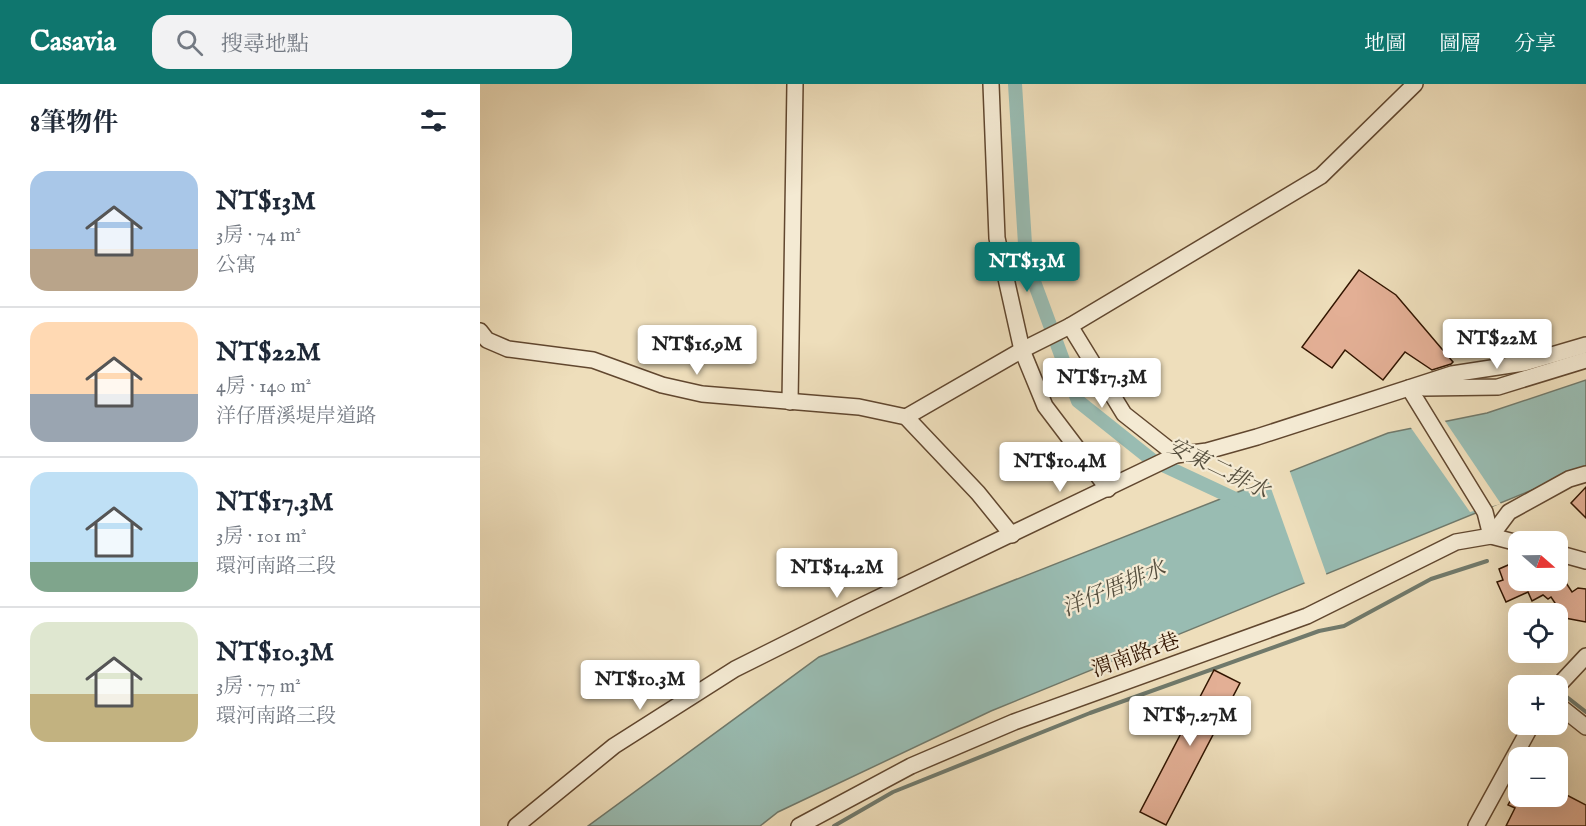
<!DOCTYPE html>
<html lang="zh-TW">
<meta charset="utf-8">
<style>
body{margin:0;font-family:"IM FELL English","Noto Serif TC",serif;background:#f2f2f3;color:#1f2937;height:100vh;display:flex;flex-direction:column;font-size:22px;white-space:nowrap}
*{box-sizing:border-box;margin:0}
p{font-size:20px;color:#747a83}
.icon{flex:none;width:33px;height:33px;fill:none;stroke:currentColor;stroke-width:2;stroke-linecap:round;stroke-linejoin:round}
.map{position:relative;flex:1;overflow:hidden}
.panel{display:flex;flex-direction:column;background:#fff;width:480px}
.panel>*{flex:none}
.needle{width:39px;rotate:110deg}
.fabs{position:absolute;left:1028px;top:447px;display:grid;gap:12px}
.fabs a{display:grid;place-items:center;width:60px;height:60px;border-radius:12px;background:#fff;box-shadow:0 6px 24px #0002;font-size:30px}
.price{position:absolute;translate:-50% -51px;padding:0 14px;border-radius:6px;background:#fff;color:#222;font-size:20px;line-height:39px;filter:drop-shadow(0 2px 3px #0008)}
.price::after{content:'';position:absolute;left:50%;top:36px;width:18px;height:14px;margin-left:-9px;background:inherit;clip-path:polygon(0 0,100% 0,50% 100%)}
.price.current{background:#0f766e;color:#fff}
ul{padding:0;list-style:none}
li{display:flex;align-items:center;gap:18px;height:150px;padding:0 30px}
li+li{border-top:2px solid #e0e1e3}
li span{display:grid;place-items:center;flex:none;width:168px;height:120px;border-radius:18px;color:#555}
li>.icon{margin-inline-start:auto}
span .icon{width:72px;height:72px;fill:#fffc;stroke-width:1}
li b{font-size:26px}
h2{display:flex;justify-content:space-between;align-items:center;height:72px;padding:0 30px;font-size:26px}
header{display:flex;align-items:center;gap:36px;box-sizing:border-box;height:84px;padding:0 30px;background:#0f766e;color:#fff}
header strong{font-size:28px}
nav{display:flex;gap:33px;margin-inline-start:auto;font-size:21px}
.search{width:420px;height:54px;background:#f2f2f3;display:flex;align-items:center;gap:15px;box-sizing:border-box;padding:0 21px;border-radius:18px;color:#747a83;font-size:22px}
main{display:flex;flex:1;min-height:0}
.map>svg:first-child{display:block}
.water{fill:#99bcb2;stroke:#70796b;stroke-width:1.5}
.pier{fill:#eedebb}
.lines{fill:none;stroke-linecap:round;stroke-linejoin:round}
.stream{stroke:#70796b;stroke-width:4}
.canal{stroke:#99bcb2;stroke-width:14}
.building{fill:#e3af95;stroke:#321500;stroke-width:1.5}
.minor-casing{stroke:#61472f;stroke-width:18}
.minor{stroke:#f4ead3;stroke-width:15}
.labels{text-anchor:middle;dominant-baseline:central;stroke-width:4.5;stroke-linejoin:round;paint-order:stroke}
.street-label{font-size:21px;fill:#321500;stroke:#f4ead3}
.water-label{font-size:22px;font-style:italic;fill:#564f3e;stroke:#f4ead3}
</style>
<header>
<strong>Casavia</strong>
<div class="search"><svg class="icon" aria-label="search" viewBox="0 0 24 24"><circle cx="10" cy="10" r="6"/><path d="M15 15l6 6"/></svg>搜尋地點</div>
<nav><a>地圖</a><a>圖層</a><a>分享</a></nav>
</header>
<main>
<section class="panel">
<h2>8筆物件<svg class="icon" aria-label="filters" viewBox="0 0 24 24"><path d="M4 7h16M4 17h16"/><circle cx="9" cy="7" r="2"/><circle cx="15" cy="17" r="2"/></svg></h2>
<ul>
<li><span style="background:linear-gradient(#a9c7e8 65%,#b9a48a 0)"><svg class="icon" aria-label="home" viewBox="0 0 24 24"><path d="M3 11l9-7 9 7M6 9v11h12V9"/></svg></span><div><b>NT$13M</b><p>3房 · 74 m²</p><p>公寓</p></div></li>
<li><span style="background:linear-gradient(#ffd9b3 60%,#9aa5b1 0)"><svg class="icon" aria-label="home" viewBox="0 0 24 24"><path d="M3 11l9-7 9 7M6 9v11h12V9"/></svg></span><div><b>NT$22M</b><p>4房 · 140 m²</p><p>洋仔厝溪堤岸道路</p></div></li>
<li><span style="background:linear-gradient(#bfe0f5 75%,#7fa58c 0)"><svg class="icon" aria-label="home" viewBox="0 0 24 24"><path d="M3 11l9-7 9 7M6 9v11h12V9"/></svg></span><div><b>NT$17.3M</b><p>3房 · 101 m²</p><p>環河南路三段</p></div></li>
<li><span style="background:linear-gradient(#dfe7d0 60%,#c2b280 0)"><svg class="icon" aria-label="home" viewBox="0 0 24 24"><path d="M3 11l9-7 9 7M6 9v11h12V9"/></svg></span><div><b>NT$10.3M</b><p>3房 · 77 m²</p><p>環河南路三段</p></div></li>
</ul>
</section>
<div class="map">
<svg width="1106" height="742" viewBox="0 0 1106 742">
<rect width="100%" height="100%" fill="#eedebb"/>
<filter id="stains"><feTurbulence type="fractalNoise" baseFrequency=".00333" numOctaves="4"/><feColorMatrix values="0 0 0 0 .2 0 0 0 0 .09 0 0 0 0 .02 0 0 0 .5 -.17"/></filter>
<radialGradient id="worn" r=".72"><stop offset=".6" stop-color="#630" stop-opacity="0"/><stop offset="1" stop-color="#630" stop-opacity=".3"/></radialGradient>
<!-- water -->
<polygon class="water" points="1106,296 1106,384 511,627 298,728 280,742 108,742 339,573 908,349 1007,329"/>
<!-- pier -->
<g class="pier">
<polygon points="963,334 1021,420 990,428 929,341"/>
<polygon points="809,385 847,492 825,500 787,393"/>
</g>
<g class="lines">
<!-- stream -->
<g class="stream">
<polyline points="1083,610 1106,628"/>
<polyline points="354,742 413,708 610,629 839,547 864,542 951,495 1007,477"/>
</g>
<!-- canal -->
<polyline class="canal" points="535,0 546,176 598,317 672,376 764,419"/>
</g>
<!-- building -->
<g class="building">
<polygon points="879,186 916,211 973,278 971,280 952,286 925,268 903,296 865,266 852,284 822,263"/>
<polygon points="1106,403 1106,434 1091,419"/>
<polygon points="1035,478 1038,482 1038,496 1077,496 1077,485 1092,508 1098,504 1106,505 1106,538 1085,534 1071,513 1068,515 1063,511 1052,517 1048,508 1026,518 1017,498 1023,496 1019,485"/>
<polygon points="734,586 760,599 686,741 660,728"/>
<polygon points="1077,706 1106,721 1106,742 1026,742 1035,724 1028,721 1033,712 1077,712"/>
</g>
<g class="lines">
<!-- minor casing -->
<g class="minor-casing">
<g id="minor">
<polyline points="511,0 517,154 542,266 565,322 628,405"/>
<polyline points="590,242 644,330 696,371"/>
<polyline points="0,247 7,256 28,265 113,276 182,301 222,310 379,323 426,333 498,409 532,451"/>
<polyline points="929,304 1005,428 1011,452"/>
<polyline points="944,304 1018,303 1106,276"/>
<polyline points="310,318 315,0"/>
<polyline points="426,333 542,266 590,242 841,92 935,0"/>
<polyline points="1011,452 1029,428 1089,395 1106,390"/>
<polyline points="1077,469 1106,477"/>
<polyline points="1077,603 1106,572"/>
<polyline points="1077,620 1106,643"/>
<polyline points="36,742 134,662 255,585 377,524 696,371 727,367 777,353 972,290 1044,279 1106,261"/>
<polyline points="319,742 431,682 534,638 827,532 976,458 1011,452 1038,459"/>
<polyline points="996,742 1052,640"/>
</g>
</g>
<!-- minor -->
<use href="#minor" class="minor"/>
</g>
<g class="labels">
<!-- street labels -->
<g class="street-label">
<text transform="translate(656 572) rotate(-20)">渭南路1巷</text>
</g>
<!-- water labels -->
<g class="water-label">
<text transform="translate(738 385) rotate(26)">安東二排水</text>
<text transform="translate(634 505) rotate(-23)">洋仔厝排水</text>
</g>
</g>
<rect width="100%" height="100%" filter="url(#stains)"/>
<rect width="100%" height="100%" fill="url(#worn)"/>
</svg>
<div class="fabs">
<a><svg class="needle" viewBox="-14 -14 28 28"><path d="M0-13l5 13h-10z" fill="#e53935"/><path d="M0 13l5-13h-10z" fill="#747a83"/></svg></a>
<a><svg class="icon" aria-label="locate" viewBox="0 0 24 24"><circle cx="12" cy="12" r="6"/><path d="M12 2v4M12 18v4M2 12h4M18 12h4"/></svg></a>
<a>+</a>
<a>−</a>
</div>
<b class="price current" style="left:547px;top:209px">NT$13M</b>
<b class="price" style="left:1017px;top:286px">NT$22M</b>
<b class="price" style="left:217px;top:292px">NT$16.9M</b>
<b class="price" style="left:622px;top:325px">NT$17.3M</b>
<b class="price" style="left:580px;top:409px">NT$10.4M</b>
<b class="price" style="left:357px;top:515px">NT$14.2M</b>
<b class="price" style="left:160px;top:627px">NT$10.3M</b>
<b class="price" style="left:710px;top:663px">NT$7.27M</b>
</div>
</main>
